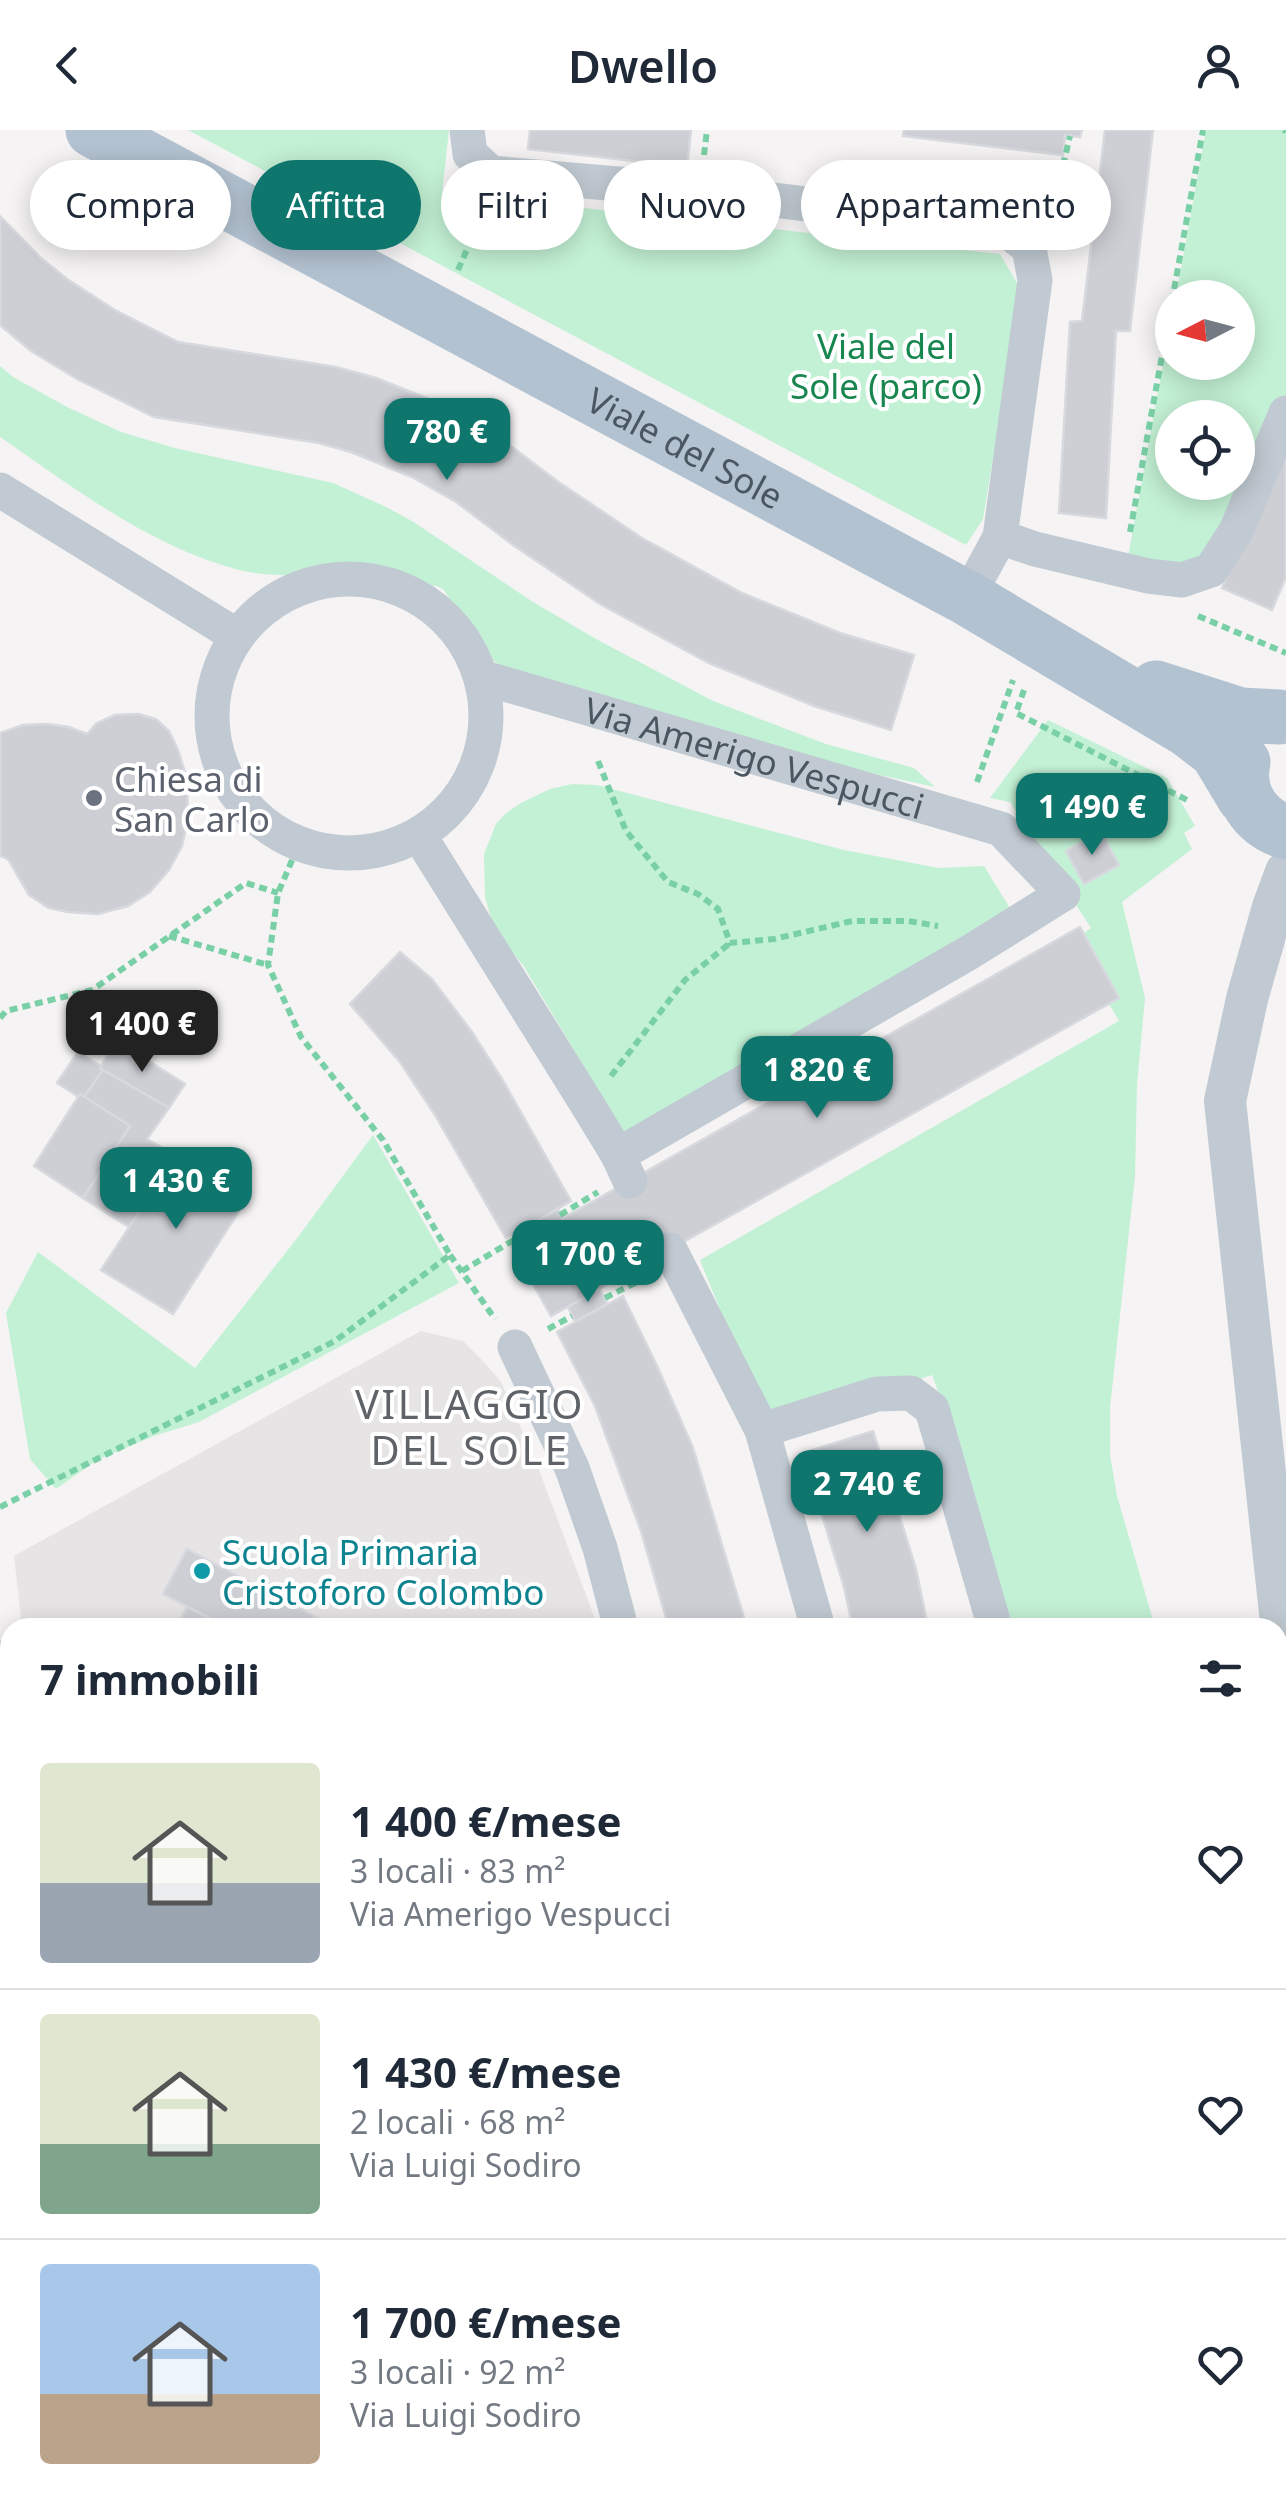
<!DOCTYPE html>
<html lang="it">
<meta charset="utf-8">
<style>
body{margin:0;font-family:"Noto Sans",sans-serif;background:#f6f6f7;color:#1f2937;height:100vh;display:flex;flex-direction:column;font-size:38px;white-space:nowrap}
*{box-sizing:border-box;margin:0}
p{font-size:32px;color:#747a83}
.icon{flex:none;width:55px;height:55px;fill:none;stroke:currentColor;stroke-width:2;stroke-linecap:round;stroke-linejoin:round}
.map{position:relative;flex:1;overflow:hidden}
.drawer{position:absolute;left:0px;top:1488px;width:1288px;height:892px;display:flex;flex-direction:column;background:#fff;border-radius:30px 30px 0 0;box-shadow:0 5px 25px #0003}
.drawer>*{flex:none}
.hud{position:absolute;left:30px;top:30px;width:1228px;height:90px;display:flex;gap:20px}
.needle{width:65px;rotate:264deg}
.controls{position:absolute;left:1155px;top:150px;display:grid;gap:20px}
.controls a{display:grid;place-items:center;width:100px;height:100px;border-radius:50%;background:#fff;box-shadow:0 5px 25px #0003;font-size:50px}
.price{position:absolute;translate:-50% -85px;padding:0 22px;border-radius:20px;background:#0f766e;color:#fff;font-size:32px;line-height:65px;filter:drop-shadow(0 2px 5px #0008)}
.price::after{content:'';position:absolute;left:50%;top:60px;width:30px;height:22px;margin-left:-15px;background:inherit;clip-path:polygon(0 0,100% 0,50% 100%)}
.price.current{background:#222;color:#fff}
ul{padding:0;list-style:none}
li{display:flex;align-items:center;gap:30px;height:250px;padding:0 40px}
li+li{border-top:2px solid #e0e1e3}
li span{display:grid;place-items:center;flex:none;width:280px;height:200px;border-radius:10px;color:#555}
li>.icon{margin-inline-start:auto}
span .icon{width:120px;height:120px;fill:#fffc;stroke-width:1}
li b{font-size:42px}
h2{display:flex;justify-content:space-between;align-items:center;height:120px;padding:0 40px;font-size:42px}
.pill{padding:0 35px;border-radius:45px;background:#fff;box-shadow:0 5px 25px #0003;font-size:35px;line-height:90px}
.pill.current{background:#0f766e;color:#fff}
header{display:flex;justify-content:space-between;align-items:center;height:130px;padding:0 40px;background:#fff;font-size:45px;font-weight:600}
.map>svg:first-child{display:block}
.education{fill:#e6e4e5}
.green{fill:#c3f1d5;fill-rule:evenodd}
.building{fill:#cdcfd5;stroke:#d7d9de;stroke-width:2.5}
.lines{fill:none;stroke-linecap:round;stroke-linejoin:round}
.path{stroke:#7ad0a6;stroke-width:6;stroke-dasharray:8 5;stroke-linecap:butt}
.service{stroke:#c1cad2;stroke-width:18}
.minor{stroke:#c1cad2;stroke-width:35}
.tertiary{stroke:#c1cad2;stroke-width:42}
.primary{stroke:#b3c2d1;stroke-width:55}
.worship-dot{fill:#6b7280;stroke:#fff;stroke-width:4}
.culture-dot{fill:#0f9aa8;stroke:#fff;stroke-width:4}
.labels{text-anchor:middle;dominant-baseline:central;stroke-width:8;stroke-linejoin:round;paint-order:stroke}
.park-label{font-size:35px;fill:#17864f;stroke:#fff}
.street-label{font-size:35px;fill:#4a5661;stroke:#fff}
.worship-label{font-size:35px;fill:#5b616d;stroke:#fff;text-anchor:start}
.culture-label{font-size:35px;fill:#0d838f;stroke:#fff;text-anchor:start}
.quarter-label{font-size:40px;letter-spacing:2.5px;fill:#5f6368;stroke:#fff}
</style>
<header><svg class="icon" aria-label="back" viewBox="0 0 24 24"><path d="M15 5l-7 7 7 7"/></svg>Dwello<svg class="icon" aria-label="person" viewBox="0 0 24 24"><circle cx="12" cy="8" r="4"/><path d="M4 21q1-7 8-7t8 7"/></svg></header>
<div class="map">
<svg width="1286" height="2378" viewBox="0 0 1286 2378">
<rect width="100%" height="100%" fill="#f5f3f3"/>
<!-- education -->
<polygon class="education" points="421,1201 463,1211 485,1233 501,1252 536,1332 598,1497 22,1497 14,1426"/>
<!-- green -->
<g class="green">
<polygon points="188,0 449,0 441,72 536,84 557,75 1000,124 1021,160 983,389 966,415"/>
<path d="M1206,0H1286V308L1222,441L1126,438L1172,185V232H1238V168L1176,167ZM1172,288H1238V352H1172Z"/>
<path d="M0,236L13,247L67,277L121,302L175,318L333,353L384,376L412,391L533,472L596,509L713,571L826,614L914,638L935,657L875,644L543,560L495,532L476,513L444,460L437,456C391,454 346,451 300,446C280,445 259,445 239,440C151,417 74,358 0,307Z"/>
<polygon points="1048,590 1167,648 1195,696 1184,703 1192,719 1122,772 1145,868 1137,954 1135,1046 1110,1278 1110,1325 1117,1366 1155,1497 1009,1497 969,1344 932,1245 768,1298 700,1130 1119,891 1072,811 1091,798 1010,672 990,668"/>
<polygon points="572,654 597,655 844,720 939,738 984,736 1019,793 631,1015 523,835 495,802 485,767 484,724 496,694 506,683 521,673 550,659"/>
<polygon points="373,1005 459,1153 199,1292 154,1306 97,1330 56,1359 30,1329 6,1183 38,1122 195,1238 298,1107"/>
<polygon points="1278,1915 1286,1941 1286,2378 1023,2378 1029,2370 1278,2370"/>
<polygon points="10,2238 10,2359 0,2359 0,2244"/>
<polygon points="170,2370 394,2370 391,2378 290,2378"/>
<polygon points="665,2370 819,2370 827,2378 691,2378"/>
</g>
<!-- building -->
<g class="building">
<polygon points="530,0 691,0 687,37 528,19"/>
<polygon points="904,0 1082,0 1080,7 1065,5 1063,25 903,6"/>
<polygon points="1105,0 1153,0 1130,201 1116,201 1106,388 1059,383 1070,192 1082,191"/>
<polygon points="0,86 41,128 67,149 115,180 178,212 336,237 376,248 446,276 499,307 557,351 642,408 742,463 840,503 914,525 891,600 814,576 709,533 600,474 513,415 456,372 412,347 351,322 319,313 154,287 77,249 31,221 0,195"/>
<polygon points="1286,305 1286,447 1272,480 1222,458"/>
<polygon points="138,584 156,589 169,601 178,620 187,649 188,688 182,716 169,740 150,762 128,776 98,784 68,782 49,778 29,765 8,729 0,726 0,603 23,595 47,594 69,597 87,604 97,593 115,585"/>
<polygon points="1101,702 1119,735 1084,754 1066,721"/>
<polygon points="1080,797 1119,868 551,1186 512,1117"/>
<polygon points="400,822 432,849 472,902 502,949 571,1071 506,1108 435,985 400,932 350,874"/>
<polygon points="116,911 185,954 169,978 100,938"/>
<polygon points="78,922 101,936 100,938 103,940 84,967 80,964 79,967 57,953"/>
<polygon points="103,940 169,978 147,1009 176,1026 129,1097 83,1068 130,996 84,967"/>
<polygon points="80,964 130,996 83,1068 34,1036"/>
<polygon points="180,1020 250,1064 173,1184 101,1140"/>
<polygon points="558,1079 563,1089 530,1107 524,1098"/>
<polygon points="600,1159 607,1174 575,1191 568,1177"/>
<polygon points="623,1166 658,1238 693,1318 747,1498 669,1498 641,1401 595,1276 557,1202"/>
<polygon points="873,1301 916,1439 928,1498 853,1498 844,1457 803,1323"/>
<polygon points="187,1419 329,1494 327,1498 202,1498 208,1487 163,1464"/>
<polygon points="187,1477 208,1487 202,1498 176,1498"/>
<polygon points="10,2087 10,2162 0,2169 0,2094"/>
<polygon points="906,2370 953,2370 946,2378 915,2378"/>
</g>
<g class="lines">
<!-- path -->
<g class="path">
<polyline points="1284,0 1286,2"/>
<polyline points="704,25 707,0"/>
<polyline points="1051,86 1070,6"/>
<polyline points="458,140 485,78"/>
<polyline points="1130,402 1203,0"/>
<polyline points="1198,486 1286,523"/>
<polyline points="1024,560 1016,583 1191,672"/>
<polyline points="598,631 626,701 668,752 698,764 718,779 730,813 774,809 852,791 908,791 938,796"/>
<polyline points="977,652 1013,550"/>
<polyline points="169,806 268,835"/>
<polyline points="0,888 6,881 92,860 246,753 278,763"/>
<polyline points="611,946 685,850 730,813"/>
<polyline points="560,1085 598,1062"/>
<polyline points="450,1125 495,1189"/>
<polyline points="462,1141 527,1102"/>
<polyline points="605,1168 643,1149"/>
<polyline points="548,1199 572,1186"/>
<polyline points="0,1377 335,1211 450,1125 383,1010 301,907 268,835 278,763 299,714"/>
</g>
<!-- service -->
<polyline class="service" points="0,1924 10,1920"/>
<!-- minor -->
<g class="minor">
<polyline points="467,0 470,24 491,43 700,61 1004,98 1029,118 1035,150 1000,407 967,468"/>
<polyline points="0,360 237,506"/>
<polyline points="1000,407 1035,419 1148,446 1182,450 1211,440 1236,401 1286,283"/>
<circle cx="349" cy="586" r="137"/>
<path id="s1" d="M481,547L1001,699L1063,764L970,822L618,1025"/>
<polyline points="419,705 587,974 618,1025 630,1051"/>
<polyline points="670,1120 762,1300 818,1498"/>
<polyline points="515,1217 572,1338 600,1418 621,1498"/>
<polyline points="762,1300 877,1264 911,1263 932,1279 995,1498"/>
<polyline points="0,1528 10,1537"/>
<polyline points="0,1611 10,1666"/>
<polyline points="1278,1668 1286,1668"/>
<polyline points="0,1704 10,1701"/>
<polyline points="0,1786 10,1782"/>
<polyline points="0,2229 10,2223"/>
<polyline points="861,2370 868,2378"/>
<polyline points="409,2378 410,2370"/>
<polyline points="990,2378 997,2370"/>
</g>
<!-- tertiary -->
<polyline class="tertiary" points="1286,742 1273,777 1247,869 1225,971 1286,1539"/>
<!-- primary -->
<g class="primary">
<path id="s2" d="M93,0L967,468L1187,599L1217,622L1244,667"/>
<polyline points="1156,558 1240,585 1279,587"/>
<path d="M1243,632C1236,664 1255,692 1286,702"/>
</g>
</g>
<!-- markers -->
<circle class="worship-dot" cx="94" cy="668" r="10"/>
<circle class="culture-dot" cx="202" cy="1441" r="10"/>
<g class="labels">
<!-- park labels -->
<g class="park-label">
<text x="886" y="215">Viale del<tspan x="886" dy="40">Sole (parco)</tspan></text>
</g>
<!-- street labels -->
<g class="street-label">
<text stroke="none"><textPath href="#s2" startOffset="672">Viale del Sole</textPath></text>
<text stroke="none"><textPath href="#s1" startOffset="285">Via Amerigo Vespucci</textPath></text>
</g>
<!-- worship labels -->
<g class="worship-label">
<text x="114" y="648">Chiesa di<tspan x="114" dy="40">San Carlo</tspan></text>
</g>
<!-- culture labels -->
<g class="culture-label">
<text x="222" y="1421">Scuola Primaria<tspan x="222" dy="40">Cristoforo Colombo</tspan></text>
</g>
<!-- quarter labels -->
<g class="quarter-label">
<text x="470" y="1273">VILLAGGIO<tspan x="470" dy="46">DEL SOLE</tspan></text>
</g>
</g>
</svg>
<div class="controls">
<a><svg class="needle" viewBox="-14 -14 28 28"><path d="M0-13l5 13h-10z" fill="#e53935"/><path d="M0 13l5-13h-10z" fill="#747a83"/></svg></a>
<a><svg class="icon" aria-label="locate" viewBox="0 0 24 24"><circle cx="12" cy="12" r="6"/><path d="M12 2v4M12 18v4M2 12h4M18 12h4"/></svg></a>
</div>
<b class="price" style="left:447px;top:353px">780 €</b>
<b class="price" style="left:1092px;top:728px">1 490 €</b>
<b class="price current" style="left:142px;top:945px">1 400 €</b>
<b class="price" style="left:817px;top:991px">1 820 €</b>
<b class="price" style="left:176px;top:1102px">1 430 €</b>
<b class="price" style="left:588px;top:1175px">1 700 €</b>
<b class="price" style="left:867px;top:1405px">2 740 €</b>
<div class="hud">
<a class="pill">Compra</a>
<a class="pill current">Affitta</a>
<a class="pill">Filtri</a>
<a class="pill">Nuovo</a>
<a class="pill">Appartamento</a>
</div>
<section class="drawer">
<h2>7 immobili<svg class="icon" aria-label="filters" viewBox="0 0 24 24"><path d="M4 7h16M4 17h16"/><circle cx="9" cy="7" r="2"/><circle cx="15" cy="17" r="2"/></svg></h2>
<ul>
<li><span style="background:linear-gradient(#dfe7d0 60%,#9aa5b1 0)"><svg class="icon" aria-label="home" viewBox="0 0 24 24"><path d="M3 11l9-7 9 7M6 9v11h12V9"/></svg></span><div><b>1 400 €/mese</b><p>3 locali · 83 m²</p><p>Via Amerigo Vespucci</p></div><svg class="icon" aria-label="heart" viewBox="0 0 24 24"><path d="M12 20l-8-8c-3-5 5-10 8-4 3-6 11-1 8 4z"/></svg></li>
<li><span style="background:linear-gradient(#dfe7d0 65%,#7fa58c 0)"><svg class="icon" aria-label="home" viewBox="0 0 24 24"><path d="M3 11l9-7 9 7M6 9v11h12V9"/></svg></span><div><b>1 430 €/mese</b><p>2 locali · 68 m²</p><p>Via Luigi Sodiro</p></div><svg class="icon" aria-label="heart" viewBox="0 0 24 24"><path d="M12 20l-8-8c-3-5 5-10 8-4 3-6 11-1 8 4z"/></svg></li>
<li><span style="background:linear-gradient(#a9c7e8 65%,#b9a48a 0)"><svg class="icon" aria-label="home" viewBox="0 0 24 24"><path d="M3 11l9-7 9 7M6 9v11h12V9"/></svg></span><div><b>1 700 €/mese</b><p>3 locali · 92 m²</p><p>Via Luigi Sodiro</p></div><svg class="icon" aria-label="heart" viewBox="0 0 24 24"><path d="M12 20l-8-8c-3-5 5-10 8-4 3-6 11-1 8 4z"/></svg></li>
</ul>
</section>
</div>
